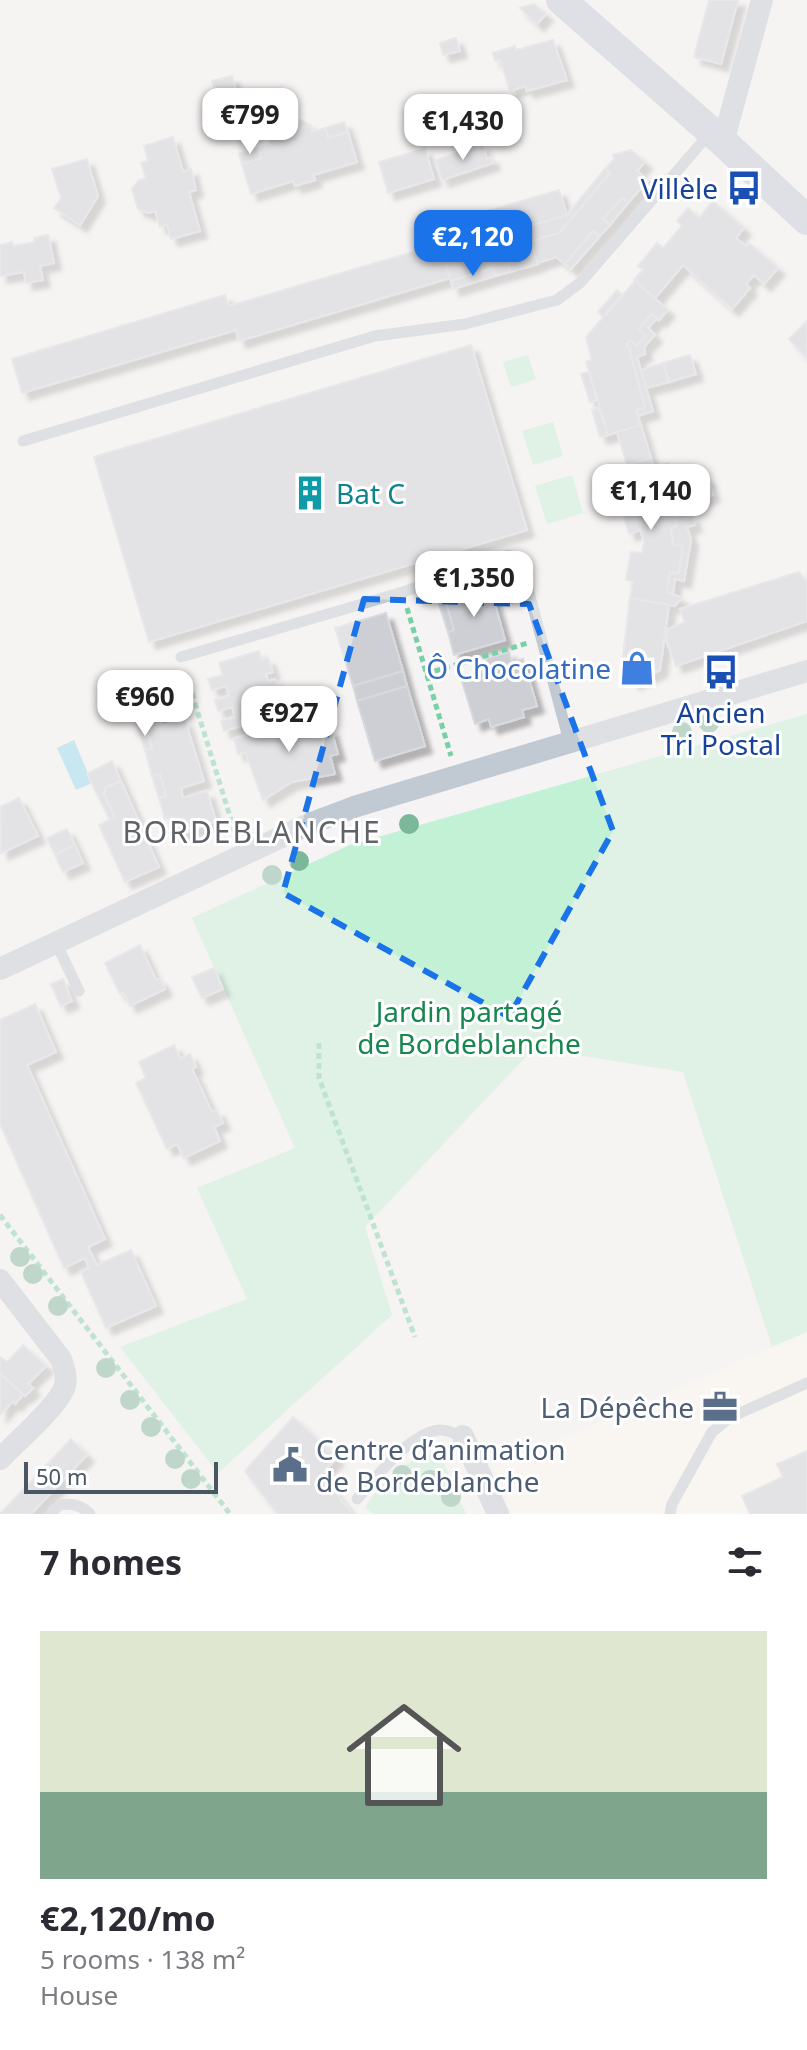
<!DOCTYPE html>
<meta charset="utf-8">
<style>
body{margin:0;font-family:"Noto Sans",sans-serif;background:#f2f2f3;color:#2b2b33;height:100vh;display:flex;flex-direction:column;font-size:30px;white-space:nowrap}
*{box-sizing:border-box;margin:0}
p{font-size:26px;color:#7c7c81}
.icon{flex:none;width:44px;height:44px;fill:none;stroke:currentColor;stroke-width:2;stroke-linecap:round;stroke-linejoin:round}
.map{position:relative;height:1514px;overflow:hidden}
.panel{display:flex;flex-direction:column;background:#fff;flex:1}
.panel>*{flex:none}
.scale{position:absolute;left:24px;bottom:20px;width:194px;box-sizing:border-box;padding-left:8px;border:4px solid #4a5661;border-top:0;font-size:22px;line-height:28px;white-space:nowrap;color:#4a5661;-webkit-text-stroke:6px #fff;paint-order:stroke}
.price{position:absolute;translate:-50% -68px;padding:0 18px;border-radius:16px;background:#fff;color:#222;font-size:26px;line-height:52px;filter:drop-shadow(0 2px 4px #0008)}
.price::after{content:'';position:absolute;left:50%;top:48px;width:24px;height:18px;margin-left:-12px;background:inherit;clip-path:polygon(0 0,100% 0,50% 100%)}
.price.on{background:#1a73e8;color:#fff}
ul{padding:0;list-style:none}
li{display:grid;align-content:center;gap:16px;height:424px;padding:0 40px}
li+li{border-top:2px solid #e1e1e2}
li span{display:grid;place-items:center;height:248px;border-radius:0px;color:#555}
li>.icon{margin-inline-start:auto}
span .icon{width:144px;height:144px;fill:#fffc;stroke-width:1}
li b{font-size:34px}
h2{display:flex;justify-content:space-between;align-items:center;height:96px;padding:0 40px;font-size:34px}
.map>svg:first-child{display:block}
.commercial{fill:#fdf9ef}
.green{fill:#c3f1d5}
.water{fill:#90daee}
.building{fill:#cdcfd5;stroke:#d7d9de;stroke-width:2;filter:url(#shadow)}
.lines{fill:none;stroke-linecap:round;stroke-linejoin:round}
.path{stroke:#7ad0a6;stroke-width:5;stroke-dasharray:6 4;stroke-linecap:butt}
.service{stroke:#c1cad2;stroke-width:11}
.minor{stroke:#c1cad2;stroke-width:22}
.secondary{stroke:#c1cbd6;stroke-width:30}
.tree{fill:#7bb799}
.marked{fill:none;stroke:#1a73e8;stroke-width:6;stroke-dasharray:16 10;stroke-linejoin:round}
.labels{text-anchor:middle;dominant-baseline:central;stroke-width:6;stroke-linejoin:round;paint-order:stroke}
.transit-label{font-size:28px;fill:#164399;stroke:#fff;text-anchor:end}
.culture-label{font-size:28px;fill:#0d838f;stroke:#fff;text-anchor:start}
.shop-label{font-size:28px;fill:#366cbe;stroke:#fff;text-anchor:end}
.park-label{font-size:28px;fill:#17864f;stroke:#fff}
.service-label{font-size:28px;fill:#4e5e75;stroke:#fff;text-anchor:end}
.neighbourhood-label{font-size:30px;letter-spacing:2px;fill:#5f6368;stroke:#fff}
</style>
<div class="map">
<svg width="807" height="1514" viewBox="0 0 807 1514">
<defs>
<filter id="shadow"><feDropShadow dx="7" dy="7" stdDeviation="2" flood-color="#0004"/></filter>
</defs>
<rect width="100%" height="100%" fill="#f5f3f3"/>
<!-- commercial -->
<polygon class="commercial" points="807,1332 807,1514 513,1514 493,1468"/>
<!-- green -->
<g class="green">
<polygon points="528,355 536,379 511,387 503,362"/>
<polygon points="553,422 563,456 533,465 522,431"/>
<polygon points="572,475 583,513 547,524 535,486"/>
<polygon points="807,714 807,1332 772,1347 683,1072 534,1048 365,1227 392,1315 218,1473 120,1347 247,1299 197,1188 295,1148 192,918 350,845"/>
<path d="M438,1450L466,1514H373L365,1507C385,1478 405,1461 438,1450Z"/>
</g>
<!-- water -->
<polygon class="water" points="74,740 92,783 76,790 57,748"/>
<!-- building -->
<g class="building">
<polygon points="709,0 738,0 721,64 694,57"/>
<polygon points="534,4 546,14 537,24 520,8"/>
<polygon points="456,38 460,51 443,55 440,43"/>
<polygon points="553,40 567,80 527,91 525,86 510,91 500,59 495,61 493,53 515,46 516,50"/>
<polygon points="232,76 236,90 217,96 212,81"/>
<polygon points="301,120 310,125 269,138 274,128"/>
<polygon points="344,122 348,132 328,138 325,128"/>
<polygon points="310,125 312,132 325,128 328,138 348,132 357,162 313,175 315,180 295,186 293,181 251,194 242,164 261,158 258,148 271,144 269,138"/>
<polygon points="173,137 183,172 191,169 196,190 189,192 200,231 171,239 167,224 160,227 155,211 149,213 138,209 132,189 139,180 146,178 141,163 148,161 144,146"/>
<polygon points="482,144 487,159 491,157 493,163 442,180 436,160"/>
<polygon points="258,148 261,158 242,164 239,154"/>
<polygon points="425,149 434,179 388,193 379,162"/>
<polygon points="631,150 645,162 637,171 648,180 628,203 622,198 603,219 610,225 600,236 593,231 565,264 556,257 537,263 531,241 559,233 610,173 605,169 614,159 613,155"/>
<polygon points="87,159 98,196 80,225 54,208 61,198 52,169"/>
<polygon points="605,169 610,173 559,233 531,241 528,232 490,243 489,238 567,215"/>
<polygon points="559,190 567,215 489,238 481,213"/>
<polygon points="622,198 628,203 610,225 603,219"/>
<polygon points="713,201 744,228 736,238 746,246 749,243 778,268 764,284 754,275 746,284 750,288 732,309 683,265 655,298 634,280 643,270 638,266 657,243 663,248 682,226 677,221 688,208 699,218"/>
<polygon points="593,231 600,236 571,269 565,264"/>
<polygon points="528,232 535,256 508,264 510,272 495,276 493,268 451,281 444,257"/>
<polygon points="48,235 54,263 40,266 43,280 26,283 24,272 0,276 0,245 12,242 13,246 35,242 34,238"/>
<polygon points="440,244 450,278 239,341 236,330 22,393 12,359 225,295 229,306"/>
<polygon points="535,256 538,264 510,272 508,264"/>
<polygon points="493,268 495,276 453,289 451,281"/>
<polygon points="635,281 668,310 659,320 652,314 639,329 646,336 637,346 630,340 626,345 629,347 645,408 636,410 641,425 608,435 586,362 592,360 586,337"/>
<polygon points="617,290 622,295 603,317 598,312"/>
<polygon points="652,314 657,318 648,328 655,335 644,347 645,354 637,357 653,411 638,416 636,410 645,408 629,347 626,345 630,340 637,346 646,336 639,329"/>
<polygon points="807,321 807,358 789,339"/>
<polygon points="471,345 527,530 149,642 94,457"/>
<polygon points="690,355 696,374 669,382 663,363"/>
<polygon points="663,363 669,382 646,388 641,370"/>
<polygon points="589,372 597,400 590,402 581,374"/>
<polygon points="599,408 608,435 600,437 592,410"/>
<polygon points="641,425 651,458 627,465 617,432"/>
<polygon points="651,458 655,473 664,471 678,519 675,520 677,526 671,528 673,545 683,546 679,573 670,572 667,592 682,598 675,606 630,598 633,581 626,580 631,552 642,553 644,542 640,530 629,534 621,506 628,504 617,468"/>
<polygon points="668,463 677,494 684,492 687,500 679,503 685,519 692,516 695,525 687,527 691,540 684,581 675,579 673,593 667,592 670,572 679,573 683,546 673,545 671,528 677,526 675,520 678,519 664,471 655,473 653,467"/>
<polygon points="617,468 626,496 618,498 610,470"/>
<polygon points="708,477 713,495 698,500 693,481"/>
<polygon points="693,481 698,500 687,503 684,492 677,494 675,487"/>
<polygon points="799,572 807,582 807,621 676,666 666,640 668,629 685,622 680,609"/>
<polygon points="489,583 505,640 454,655 448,632 454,630 444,596"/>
<polygon points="444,596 454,630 448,632 437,598"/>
<polygon points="630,598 669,605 660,670 633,683 628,668 630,658 623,657"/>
<polygon points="386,613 403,671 353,686 335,628"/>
<polygon points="259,651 262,660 268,658 273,672 266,674 268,681 275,679 279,692 275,694 277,701 281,699 285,713 224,731 221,721 235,717 232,707 218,711 215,700 229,696 226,686 212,690 208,679 223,675 219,663"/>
<polygon points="509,652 512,662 523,659 537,706 522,710 524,717 491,727 489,719 475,724 461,678 490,669 486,659"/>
<polygon points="403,671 407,686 357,701 353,686"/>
<polygon points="173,677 182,710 159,717 162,726 185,720 204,781 181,788 183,798 207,791 216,821 179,836 173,817 165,819 159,798 166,796 160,774 152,776 145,750 152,748 146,726 138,728 132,707 139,705 134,688"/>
<polygon points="407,686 425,746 375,761 357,701"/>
<polygon points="317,714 323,732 331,729 338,754 330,756 335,774 292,782 263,800 245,752 238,754 234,739"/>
<polygon points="146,726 152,748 145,750 138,728"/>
<polygon points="112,761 121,781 105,788 104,794 115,817 110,820 87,774"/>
<polygon points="160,774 166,796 159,798 152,776"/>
<polygon points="121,781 159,867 125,882 99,825 115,817 104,794 105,788"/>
<polygon points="19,798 38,836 1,853 0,807"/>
<polygon points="67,829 75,845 55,855 47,838"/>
<polygon points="75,845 83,863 63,872 55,855"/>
<polygon points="140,945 156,980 160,979 165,989 130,1006 124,992 120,994 105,963"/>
<polygon points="214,968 223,989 202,998 192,977"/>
<polygon points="63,979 72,1001 61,1006 51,984"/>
<polygon points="35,1004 56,1052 27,1065 105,1239 88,1247 97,1265 131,1250 156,1306 106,1328 81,1272 89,1268 85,1258 64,1268 0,1124 0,1020"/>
<polygon points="174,1045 180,1059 190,1054 196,1067 192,1069 212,1112 217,1110 223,1123 214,1127 220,1141 184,1158 177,1144 167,1149 136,1083 146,1078 139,1062"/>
<polygon points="23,1345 46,1366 28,1384 33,1388 25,1396 0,1373 0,1357 7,1362"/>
<polygon points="0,1373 23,1395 15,1404 13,1401 0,1415"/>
<polygon points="293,1417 337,1458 321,1474 352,1514 277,1514 245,1471"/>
<polygon points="71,1439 87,1455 31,1514 0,1514"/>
<polygon points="807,1451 807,1514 750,1514 742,1496 783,1477 777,1464"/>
</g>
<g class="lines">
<!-- path -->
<g class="path">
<polyline points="407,608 451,756"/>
<polyline points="186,674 236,836"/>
<polyline points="425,674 528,643"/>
<polyline points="319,1043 319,1078 415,1337"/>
<polyline points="0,1215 230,1514"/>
</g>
<!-- service -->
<g class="service">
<polyline points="23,441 375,336 465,324 557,300 581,282 710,133"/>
<polyline points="181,657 403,592 509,555 524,574 569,741"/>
<polyline points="56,943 79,991"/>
<path d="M357,1499C377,1477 408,1434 439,1430C446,1429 456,1434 463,1436"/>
<path d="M51,1514L59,1505C72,1503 81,1505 90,1514"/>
<polyline points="670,1514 672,1504 712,1432 731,1417 807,1383"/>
</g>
<!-- minor -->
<g class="minor">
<polyline points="723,142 762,0"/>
<polyline points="0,969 309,824 357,806 807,671"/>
<path d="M0,1280L61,1359C64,1367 67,1377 65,1385C61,1404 15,1443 0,1459"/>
<polyline points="463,1436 498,1514"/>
</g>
<!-- secondary -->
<polyline class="secondary" points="561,0 723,142 807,220"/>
</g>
<!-- trees -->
<g class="tree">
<circle cx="709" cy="723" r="10"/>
<circle cx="682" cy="732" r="10"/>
<circle cx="409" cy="824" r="10"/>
<circle cx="299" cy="861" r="10"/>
<circle cx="272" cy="875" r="10"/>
<circle cx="20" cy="1257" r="10"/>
<circle cx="33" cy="1274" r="10"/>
<circle cx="58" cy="1306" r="10"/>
<circle cx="106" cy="1368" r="10"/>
<circle cx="130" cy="1400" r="10"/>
<circle cx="151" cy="1427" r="10"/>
<circle cx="175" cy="1459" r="10"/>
<circle cx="402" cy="1475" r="10"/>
<circle cx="191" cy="1479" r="10"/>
<circle cx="430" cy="1480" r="10"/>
<circle cx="451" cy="1497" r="10"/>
</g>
<!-- marked area -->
<path d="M0 0H807V1514H0ZM364,599L529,604L613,831L509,1017L283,893Z" fill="#f5f3f3" fill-opacity=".55" fill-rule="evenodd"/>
<path class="marked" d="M364,599L529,604L613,831L509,1017L283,893Z"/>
<!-- icons -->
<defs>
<g id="bus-bare" transform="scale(2.76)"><path d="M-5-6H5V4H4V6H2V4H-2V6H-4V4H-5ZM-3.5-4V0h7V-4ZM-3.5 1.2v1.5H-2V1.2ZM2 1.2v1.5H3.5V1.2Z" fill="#1a4fb4" stroke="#fff" stroke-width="2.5" paint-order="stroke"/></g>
<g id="building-bare" transform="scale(2.76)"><path d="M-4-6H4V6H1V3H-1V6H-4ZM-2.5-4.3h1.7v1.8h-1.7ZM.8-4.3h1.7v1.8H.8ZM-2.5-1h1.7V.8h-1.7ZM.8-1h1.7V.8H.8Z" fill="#0f9aa8" stroke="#fff" stroke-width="2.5" paint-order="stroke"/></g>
<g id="shop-bare" transform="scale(2.76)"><path d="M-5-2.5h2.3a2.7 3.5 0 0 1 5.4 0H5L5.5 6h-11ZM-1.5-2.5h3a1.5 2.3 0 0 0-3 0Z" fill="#3f7fe0" stroke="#fff" stroke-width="2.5" paint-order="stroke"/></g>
<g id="office-bare" transform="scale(2.76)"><path d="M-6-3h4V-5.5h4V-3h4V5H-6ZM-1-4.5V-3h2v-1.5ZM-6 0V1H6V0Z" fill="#5c6f8a" stroke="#fff" stroke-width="2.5" paint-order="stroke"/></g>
<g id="civic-bare" transform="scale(2.76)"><path d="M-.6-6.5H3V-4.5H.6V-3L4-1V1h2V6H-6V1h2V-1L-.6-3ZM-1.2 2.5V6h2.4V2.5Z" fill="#5c6f8a" stroke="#fff" stroke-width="2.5" paint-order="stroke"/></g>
</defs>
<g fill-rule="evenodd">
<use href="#bus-bare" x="744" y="188"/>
<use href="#building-bare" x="310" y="493"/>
<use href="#shop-bare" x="637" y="668"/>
<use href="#bus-bare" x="721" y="672"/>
<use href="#office-bare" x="720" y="1407"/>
<use href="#civic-bare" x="290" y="1465"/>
</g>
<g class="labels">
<!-- transit labels -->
<g class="transit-label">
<text x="718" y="188">Villèle</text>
<text x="721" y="712" text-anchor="middle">Ancien<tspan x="721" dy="32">Tri Postal</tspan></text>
</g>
<!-- culture labels -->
<g class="culture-label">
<text x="336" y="493">Bat C</text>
</g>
<!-- shop labels -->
<g class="shop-label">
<text x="611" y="668">Ô Chocolatine</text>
</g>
<!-- park labels -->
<g class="park-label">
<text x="469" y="1011">Jardin partagé<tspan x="469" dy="32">de Bordeblanche</tspan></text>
</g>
<!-- service labels -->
<g class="service-label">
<text x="694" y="1407">La Dépêche</text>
<text x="316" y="1449" text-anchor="start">Centre d’animation<tspan x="316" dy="32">de Bordeblanche</tspan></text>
</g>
<!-- neighbourhood labels -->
<g class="neighbourhood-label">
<text x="252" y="831">BORDEBLANCHE</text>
</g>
</g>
</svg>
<div class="scale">50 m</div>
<b class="price" style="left:250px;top:156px">€799</b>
<b class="price" style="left:463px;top:162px">€1,430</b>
<b class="price on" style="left:473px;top:278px">€2,120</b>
<b class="price" style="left:651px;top:532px">€1,140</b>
<b class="price" style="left:474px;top:619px">€1,350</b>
<b class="price" style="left:145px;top:738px">€960</b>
<b class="price" style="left:289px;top:754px">€927</b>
</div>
<section class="panel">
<h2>7 homes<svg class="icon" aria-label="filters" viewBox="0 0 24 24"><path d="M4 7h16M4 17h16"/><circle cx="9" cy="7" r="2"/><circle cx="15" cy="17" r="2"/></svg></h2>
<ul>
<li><span style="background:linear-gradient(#dfe7d0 65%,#7fa58c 0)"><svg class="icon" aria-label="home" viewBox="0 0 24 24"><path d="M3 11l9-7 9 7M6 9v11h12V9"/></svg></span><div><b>€2,120/mo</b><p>5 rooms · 138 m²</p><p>House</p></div></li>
</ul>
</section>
